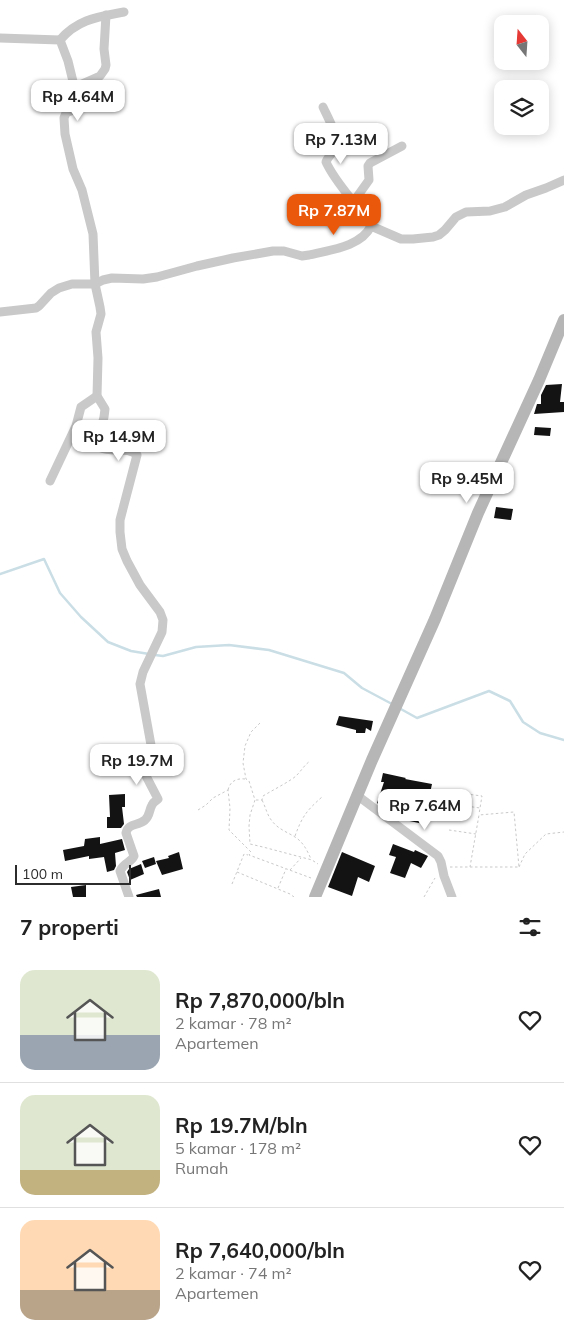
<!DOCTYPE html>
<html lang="id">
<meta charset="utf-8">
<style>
body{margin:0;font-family:Mulish,sans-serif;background:#f2f2f2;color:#222;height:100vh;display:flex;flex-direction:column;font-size:19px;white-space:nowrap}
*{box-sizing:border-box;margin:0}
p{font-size:16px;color:#767676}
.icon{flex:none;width:28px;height:28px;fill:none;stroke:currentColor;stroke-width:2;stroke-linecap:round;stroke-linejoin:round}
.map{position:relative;height:897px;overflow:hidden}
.details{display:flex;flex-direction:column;background:#fff;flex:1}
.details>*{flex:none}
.needle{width:32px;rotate:343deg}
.buttons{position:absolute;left:494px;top:15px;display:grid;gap:10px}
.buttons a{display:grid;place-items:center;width:55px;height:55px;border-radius:10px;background:#fff;box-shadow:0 2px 12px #0003;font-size:25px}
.scale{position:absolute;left:15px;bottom:12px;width:116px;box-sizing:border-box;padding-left:5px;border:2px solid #2c2c2c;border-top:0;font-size:14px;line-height:18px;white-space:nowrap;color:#2c2c2c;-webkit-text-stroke:4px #fff;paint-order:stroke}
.price{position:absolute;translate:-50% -42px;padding:0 11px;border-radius:10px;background:#fff;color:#222;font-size:16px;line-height:32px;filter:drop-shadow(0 1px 2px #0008)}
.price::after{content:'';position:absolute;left:50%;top:30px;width:15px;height:11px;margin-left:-8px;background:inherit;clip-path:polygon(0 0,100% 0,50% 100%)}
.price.on{background:#ea580c;color:#fff}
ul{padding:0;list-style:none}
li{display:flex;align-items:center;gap:15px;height:125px;padding:0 20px}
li+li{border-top:1px solid #e0e0e0}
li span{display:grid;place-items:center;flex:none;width:140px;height:100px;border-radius:15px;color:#555}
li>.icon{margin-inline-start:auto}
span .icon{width:60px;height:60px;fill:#fffc;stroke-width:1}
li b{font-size:21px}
h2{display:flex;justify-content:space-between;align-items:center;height:60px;padding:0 20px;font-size:21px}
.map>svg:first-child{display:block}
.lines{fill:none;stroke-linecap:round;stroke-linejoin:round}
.stream{stroke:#cadee6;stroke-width:2.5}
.building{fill:#131313}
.path{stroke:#c9c9c9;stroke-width:1;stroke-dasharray:2.5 2.5;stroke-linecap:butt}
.street{stroke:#c9c9c9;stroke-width:9}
.secondary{stroke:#b6b6b6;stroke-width:12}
</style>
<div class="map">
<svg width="564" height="897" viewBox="0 0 564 897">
<rect width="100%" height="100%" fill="#fff"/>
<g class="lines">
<!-- stream -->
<g class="stream">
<polyline points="0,574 44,559 60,593 81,617 108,642 131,651 149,654"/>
<polyline points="155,655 163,656 196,647 229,645 269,650 344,673 362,688 392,704"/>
<polyline points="399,708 417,718 489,691 510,701 523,722 540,733 564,740"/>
</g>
</g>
<!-- building -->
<g class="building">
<polygon points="562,384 560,402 564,402 564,412 534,414 537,404 541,404 541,395 546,385"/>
<polygon points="535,427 551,428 550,436 534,435"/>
<polygon points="496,507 513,509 511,520 494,518"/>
<polygon points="339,716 373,721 371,731 366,728 365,733 356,733 356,730 336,725"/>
<polygon points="383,773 406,778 405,779 432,784 429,798 425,797 419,823 400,819 402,813 383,807 377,803 384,782 381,782"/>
<polygon points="125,794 125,807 122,807 124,824 121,828 107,828 107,817 110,817 109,795"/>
<polygon points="100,837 100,844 122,839 125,850 115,853 116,866 114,870 107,872 104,857 89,859 89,856 65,861 63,850 84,846 85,839"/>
<polygon points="393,844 414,852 415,850 428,856 421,868 411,863 405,878 390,873 396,857 389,855"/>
<polygon points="179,852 183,869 162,875 156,861 169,858 168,856"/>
<polygon points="342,852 375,866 369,882 358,877 352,896 328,887"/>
<polygon points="154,857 156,864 145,868 142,861"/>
<polygon points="141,864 144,874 130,880 127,872 129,869"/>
<polygon points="86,885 86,897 73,897 71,887"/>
<polygon points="159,889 161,897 137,897 136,895"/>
</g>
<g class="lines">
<!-- path -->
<g class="path">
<polyline points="260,723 251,732 245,746 243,763 246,779 249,781 255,800 250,815 249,826 250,844 263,847 312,860 318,864"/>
<path d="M228,790C230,781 237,778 245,779"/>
<polyline points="451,792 482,796 479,814"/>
<path d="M256,800H262L263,796C273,790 283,785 292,779C300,774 302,767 310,761"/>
<path d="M262,800C266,808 267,815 272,821C278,829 287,832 295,837C303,842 307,850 311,859"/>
<polyline points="452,804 480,808"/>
<polyline points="198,810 206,805 213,798 228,790 230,808 229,830 251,852 249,855 311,878"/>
<polyline points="449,830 476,834"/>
<path d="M295,836C302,817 306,811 322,797"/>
<polyline points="450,867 519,867 514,812 479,815 470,867"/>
<polyline points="519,867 525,854 546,834 564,832"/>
<polyline points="290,870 301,858"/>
<polyline points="237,872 290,894 294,897"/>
<polyline points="232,884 244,854 248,855"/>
<polyline points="278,888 286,869"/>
<polyline points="424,897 435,878"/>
</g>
<!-- street -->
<g class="street">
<path d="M0,38L60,40L68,61L78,102C77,112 74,109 66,113L64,118L65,134L73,169L82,190L93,234L95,284L100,307L101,314L96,332L98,358L97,396L105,409L104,417L100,433L99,441L101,448C112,453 128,446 137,455L120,520V532L122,549L127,561L140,585L160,612L163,620L162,632L143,672L140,684L151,745L145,765V774L158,799C156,801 153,802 152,805C149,810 150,816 145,820C138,826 128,823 126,833L134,856C131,863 124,862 120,871L129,897"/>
<path d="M60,40C78,19 98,17 124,12"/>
<polyline points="75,87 100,76 105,69 106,65 104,49 106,15"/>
<path d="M323,107C327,116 338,135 336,145C335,151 328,156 326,162C337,186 358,204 371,226"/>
<polyline points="354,201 369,180 368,166 370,163 402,146"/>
<path d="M0,312L36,308L39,306L51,293L59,288L72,284H95L103,280L112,278L143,279L157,277L197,266L233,258L273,251H284L302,256L309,255C329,250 361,247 371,226L401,239H413L433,237L439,235L445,230L456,217L466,212L490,211L505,207L526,195L546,188L564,180"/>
<polyline points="50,481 76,426 81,407 97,396"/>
<polyline points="358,796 438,856 441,862 444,876 452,897"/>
</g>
<!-- secondary -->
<polyline class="secondary" points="315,897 372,760 435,619 478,513 539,380 564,320"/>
</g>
</svg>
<div class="buttons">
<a><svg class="needle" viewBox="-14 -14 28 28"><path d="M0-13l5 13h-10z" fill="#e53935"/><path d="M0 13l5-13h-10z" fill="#767676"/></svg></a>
<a><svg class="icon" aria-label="layers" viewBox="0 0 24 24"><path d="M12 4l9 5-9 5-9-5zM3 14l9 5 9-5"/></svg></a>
</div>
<div class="scale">100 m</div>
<b class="price" style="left:78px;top:122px">Rp 4.64M</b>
<b class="price" style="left:341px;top:165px">Rp 7.13M</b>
<b class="price on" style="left:334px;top:236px">Rp 7.87M</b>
<b class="price" style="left:119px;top:462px">Rp 14.9M</b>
<b class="price" style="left:467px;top:504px">Rp 9.45M</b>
<b class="price" style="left:137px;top:786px">Rp 19.7M</b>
<b class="price" style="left:425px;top:831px">Rp 7.64M</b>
</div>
<section class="details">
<h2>7 properti<svg class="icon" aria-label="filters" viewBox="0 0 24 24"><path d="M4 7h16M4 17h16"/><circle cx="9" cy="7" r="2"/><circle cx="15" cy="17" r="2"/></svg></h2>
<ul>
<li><span style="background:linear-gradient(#dfe7d0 65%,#9aa5b1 0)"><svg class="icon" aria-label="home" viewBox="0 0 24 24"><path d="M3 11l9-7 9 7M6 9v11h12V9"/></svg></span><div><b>Rp 7,870,000/bln</b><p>2 kamar · 78 m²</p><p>Apartemen</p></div><svg class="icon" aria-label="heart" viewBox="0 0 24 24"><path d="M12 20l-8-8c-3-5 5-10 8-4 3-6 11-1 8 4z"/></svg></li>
<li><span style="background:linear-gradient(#dfe7d0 75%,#c2b280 0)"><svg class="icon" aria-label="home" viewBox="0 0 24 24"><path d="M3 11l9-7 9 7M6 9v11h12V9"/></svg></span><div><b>Rp 19.7M/bln</b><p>5 kamar · 178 m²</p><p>Rumah</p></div><svg class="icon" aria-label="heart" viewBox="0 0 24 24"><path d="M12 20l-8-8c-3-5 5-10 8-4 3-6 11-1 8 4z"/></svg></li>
<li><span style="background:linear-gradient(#ffd9b3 70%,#b9a48a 0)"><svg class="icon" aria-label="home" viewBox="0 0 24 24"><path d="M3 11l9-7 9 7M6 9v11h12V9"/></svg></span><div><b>Rp 7,640,000/bln</b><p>2 kamar · 74 m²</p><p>Apartemen</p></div><svg class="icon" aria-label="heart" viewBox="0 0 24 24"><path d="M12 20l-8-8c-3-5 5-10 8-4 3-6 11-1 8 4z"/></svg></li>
</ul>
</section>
